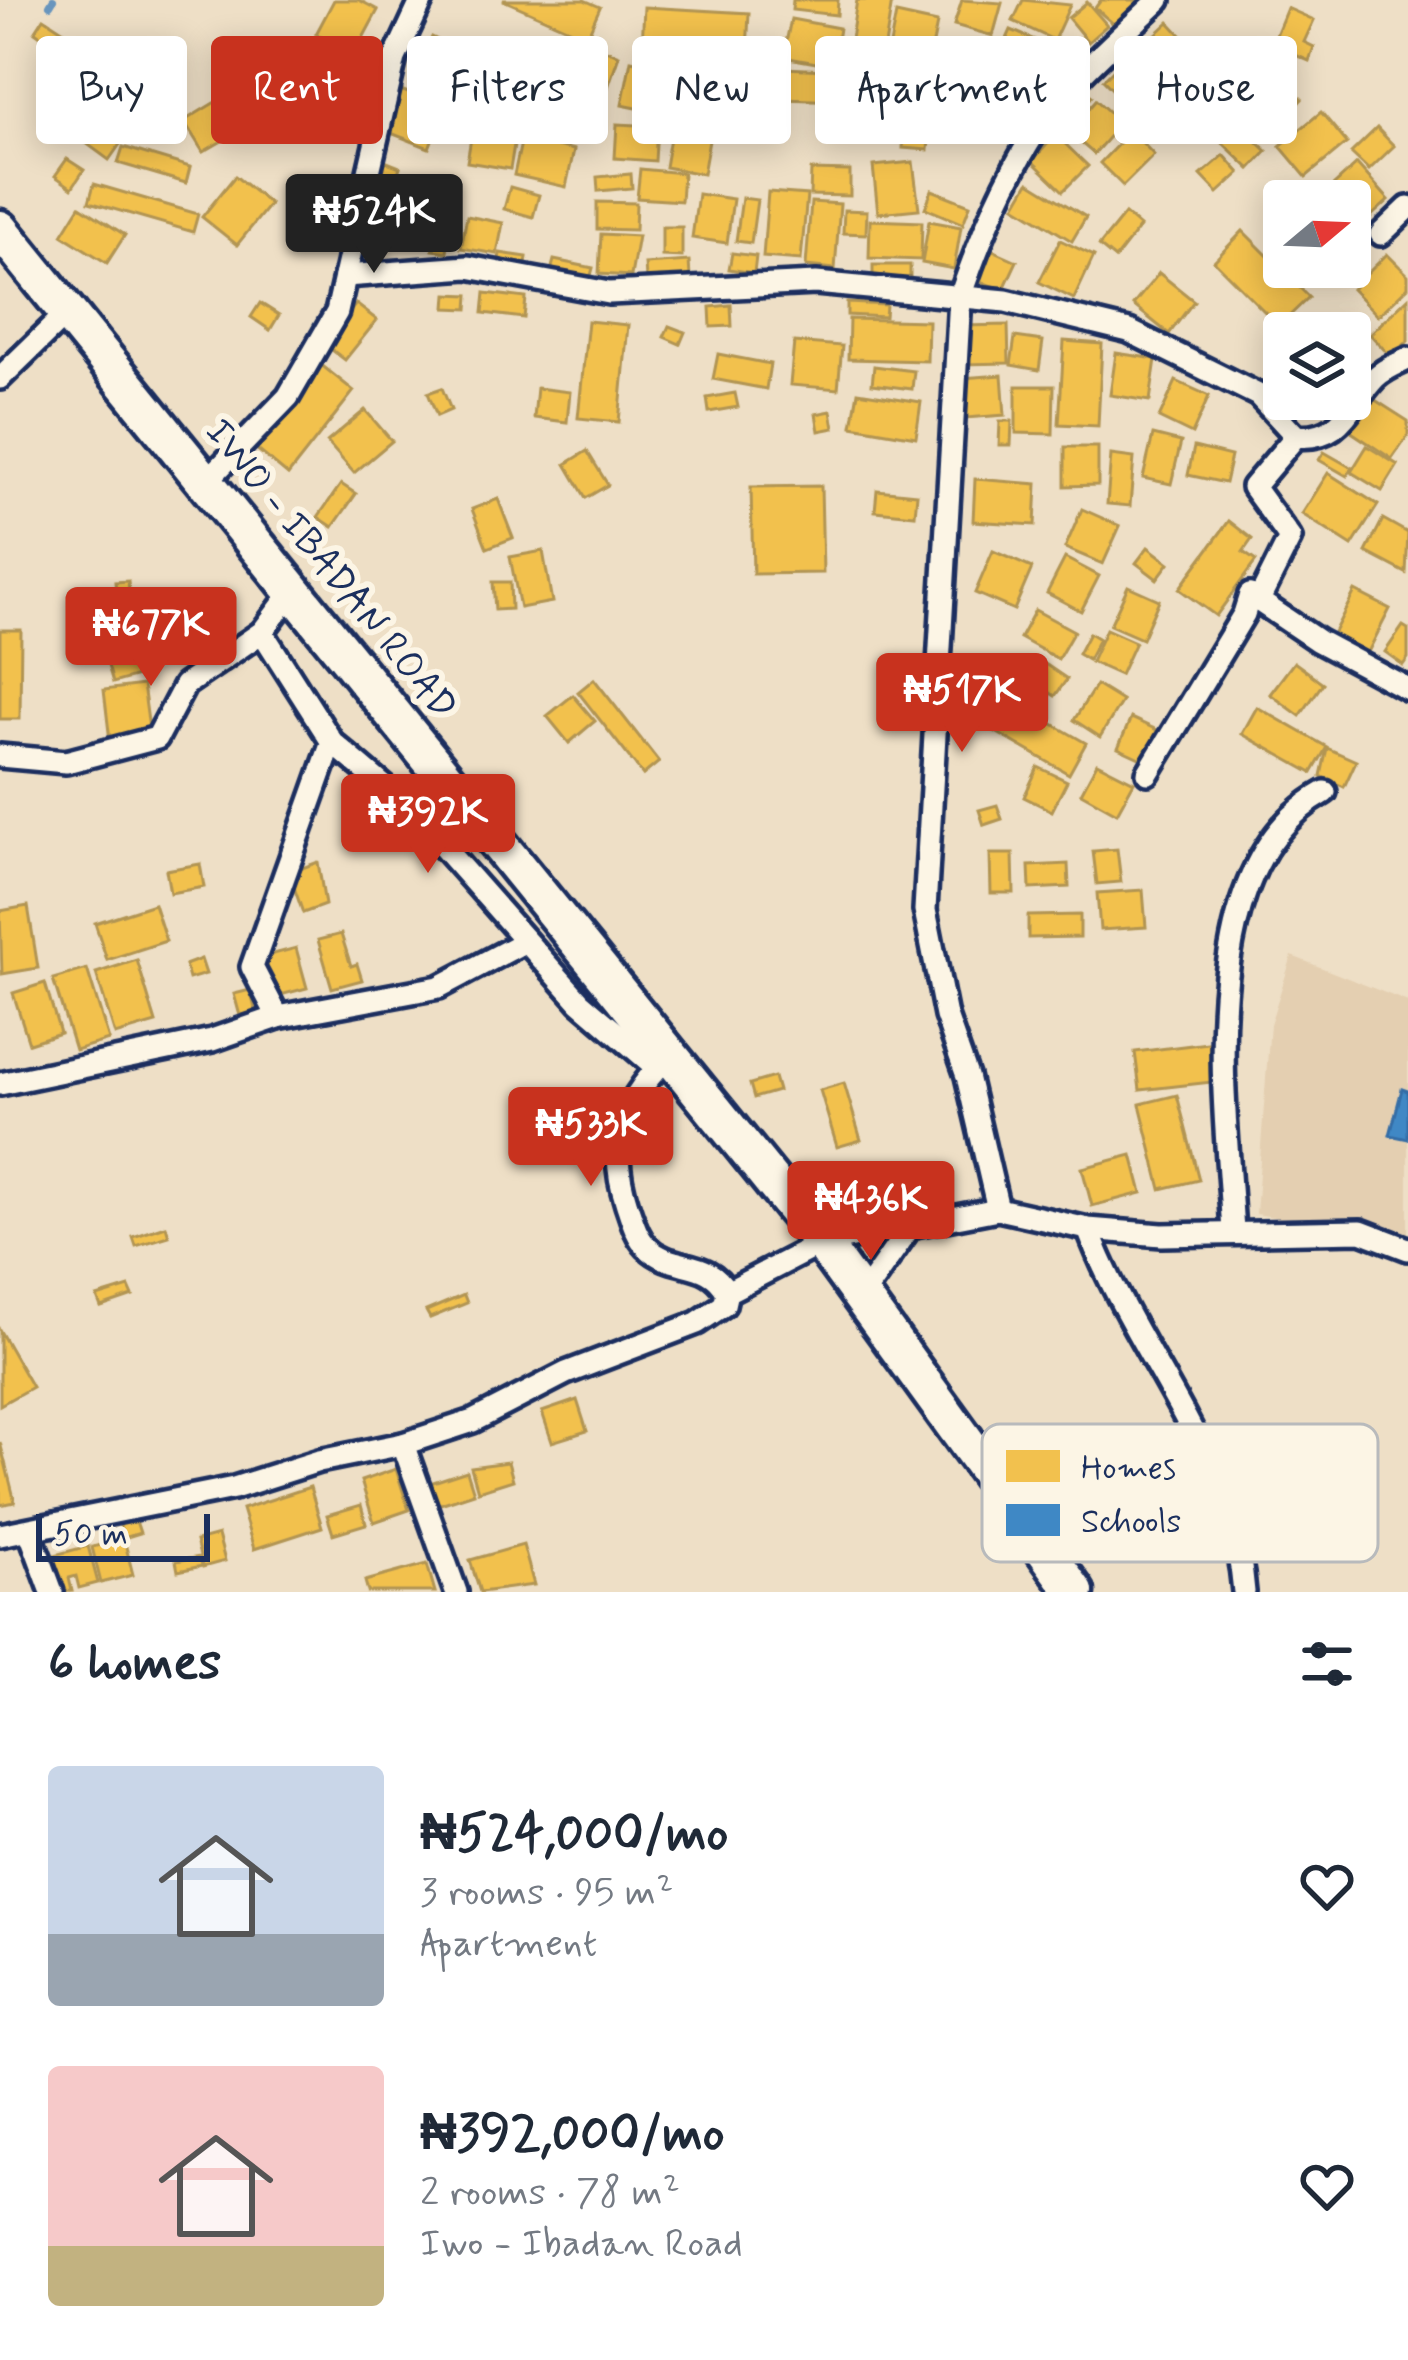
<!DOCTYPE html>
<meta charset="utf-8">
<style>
body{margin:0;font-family:Mynerve,sans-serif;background:#f6f6f7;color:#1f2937;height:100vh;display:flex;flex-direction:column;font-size:45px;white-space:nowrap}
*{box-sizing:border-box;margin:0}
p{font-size:39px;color:#747a83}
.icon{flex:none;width:66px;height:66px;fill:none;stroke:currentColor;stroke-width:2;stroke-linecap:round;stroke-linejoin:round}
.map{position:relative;height:1592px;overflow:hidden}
.panel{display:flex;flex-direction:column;background:#fff;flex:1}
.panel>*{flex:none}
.guide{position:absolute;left:36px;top:36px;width:1338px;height:108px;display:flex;gap:24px}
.needle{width:78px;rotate:71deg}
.buttons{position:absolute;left:1263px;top:180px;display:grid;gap:24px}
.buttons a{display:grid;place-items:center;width:108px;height:108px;border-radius:12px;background:#fff;box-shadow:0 6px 30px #0003;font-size:60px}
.scale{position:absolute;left:36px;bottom:30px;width:174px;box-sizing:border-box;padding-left:12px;border:6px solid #1b2f5e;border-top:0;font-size:33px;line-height:42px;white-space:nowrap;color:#1b2f5e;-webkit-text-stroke:9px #fcf5e5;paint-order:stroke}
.price{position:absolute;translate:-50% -102px;padding:0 27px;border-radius:12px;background:#c8321e;color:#fff;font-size:39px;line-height:78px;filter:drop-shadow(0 3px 6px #0008)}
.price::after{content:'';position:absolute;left:50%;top:72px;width:36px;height:27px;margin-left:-18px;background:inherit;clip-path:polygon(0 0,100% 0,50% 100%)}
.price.active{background:#222;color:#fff}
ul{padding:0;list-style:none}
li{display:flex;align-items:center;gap:36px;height:300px;padding:0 48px}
li span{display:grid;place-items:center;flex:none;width:336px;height:240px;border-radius:12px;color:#555}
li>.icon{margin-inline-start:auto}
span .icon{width:144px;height:144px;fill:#fffc;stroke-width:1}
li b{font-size:51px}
h2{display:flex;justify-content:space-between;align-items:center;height:144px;padding:0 48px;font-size:51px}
.chip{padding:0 42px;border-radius:12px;background:#fff;box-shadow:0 6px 30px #0003;font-size:42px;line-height:108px}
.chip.active{background:#c8321e;color:#fff}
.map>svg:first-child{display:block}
.built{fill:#e4cfb1}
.homes{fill:#f2c14e;stroke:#b29553;stroke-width:3}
.schools{fill:#3f88c5;stroke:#346da6;stroke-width:3}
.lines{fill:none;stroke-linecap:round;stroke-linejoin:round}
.stream{stroke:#6895bd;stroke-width:8}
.minor-casing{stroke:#1b2f5e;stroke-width:30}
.primary-casing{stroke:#1b2f5e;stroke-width:45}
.minor{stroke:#fcf5e5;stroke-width:21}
.primary{stroke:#fcf5e5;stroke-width:36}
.labels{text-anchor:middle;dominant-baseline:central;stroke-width:12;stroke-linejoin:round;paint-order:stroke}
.street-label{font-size:39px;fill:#1b2f5e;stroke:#fcf5e5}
.key{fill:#fcf5e5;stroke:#b8babc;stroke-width:3}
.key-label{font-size:33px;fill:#1b2f5e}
</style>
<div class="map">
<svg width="1408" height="1592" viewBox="0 0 1408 1592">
<rect width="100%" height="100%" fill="#eedfc6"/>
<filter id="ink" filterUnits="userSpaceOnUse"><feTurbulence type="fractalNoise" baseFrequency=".00833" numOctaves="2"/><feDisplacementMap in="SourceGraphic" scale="24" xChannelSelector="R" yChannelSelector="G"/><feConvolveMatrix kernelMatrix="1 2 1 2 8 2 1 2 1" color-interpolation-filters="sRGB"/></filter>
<g filter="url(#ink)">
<!-- built -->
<polygon class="built" points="1292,956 1408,1002 1408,1249 1361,1231 1256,1214 1270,1024"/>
<!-- homes -->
<g class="homes">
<polygon points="334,0 359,0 378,10 354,55 316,34"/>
<polygon points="503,0 584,0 600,7 587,37"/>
<polygon points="793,0 838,0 837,15 792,10"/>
<polygon points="857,0 892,1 882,65 848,59"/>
<polygon points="962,0 1002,3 993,36 954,25"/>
<polygon points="1023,0 1070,5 1054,40 1013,21"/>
<polygon points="1101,0 1141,0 1118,28 1095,8"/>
<polygon points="1087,2 1107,25 1088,42 1068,18"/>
<polygon points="644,7 749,13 747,52 642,46"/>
<polygon points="1287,8 1314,20 1304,42 1314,47 1309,61 1272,45"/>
<polygon points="896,14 937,23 928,69 887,60"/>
<polygon points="44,18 64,31 55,46 35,32"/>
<polygon points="791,19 839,28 833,66 783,57"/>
<polygon points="1169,22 1194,49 1166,75 1141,48"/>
<polygon points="1011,30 1056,49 1040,85 995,66"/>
<polygon points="432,37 483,64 465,99 414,72"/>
<polygon points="574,38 619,55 605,96 559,79"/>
<polygon points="1255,54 1302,99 1266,137 1220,93"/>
<polygon points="1127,56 1163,92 1139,116 1103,80"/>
<polygon points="325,58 369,73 358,104 337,97 342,83 319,75"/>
<polygon points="631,60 665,67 656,112 622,105"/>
<polygon points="1207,60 1224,87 1198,104 1181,76"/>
<polygon points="887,67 904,72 901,85 884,81"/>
<polygon points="783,68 873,72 872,102 782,99"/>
<polygon points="530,75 571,93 555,128 514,110"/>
<polygon points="990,81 1032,105 1015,135 974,112"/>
<polygon points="679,84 718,90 703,174 665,167"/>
<polygon points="1081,88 1092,96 1068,127 1057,119"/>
<polygon points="107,89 141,114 109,160 75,135"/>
<polygon points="398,89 445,107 429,148 383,130"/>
<polygon points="227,95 246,127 203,152 184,121"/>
<polygon points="1096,100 1121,123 1094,154 1068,132"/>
<polygon points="1216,103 1267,151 1250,169 1200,121"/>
<polygon points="1321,112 1347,143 1306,177 1280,146"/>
<polygon points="905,120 931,122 928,150 903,148"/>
<polygon points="617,124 657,126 655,161 615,158"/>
<polygon points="473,126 516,133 510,169 467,162"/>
<polygon points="1377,128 1394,146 1369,170 1351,153"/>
<polygon points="1131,131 1154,155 1123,186 1100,163"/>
<polygon points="1056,135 1088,166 1063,191 1032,161"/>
<polygon points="522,138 574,150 566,187 514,175"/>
<polygon points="123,147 190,167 186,183 118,163"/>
<polygon points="1224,155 1240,173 1218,193 1201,175"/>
<polygon points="67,159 84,170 72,188 55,176"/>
<polygon points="382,160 400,167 394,183 375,176"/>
<polygon points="913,162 919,209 878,213 873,166"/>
<polygon points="1357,164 1389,200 1354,232 1350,201 1327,201 1322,196"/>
<polygon points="640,169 683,173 681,201 637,198"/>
<polygon points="811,170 850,171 850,196 810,195"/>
<polygon points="631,174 632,188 598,191 597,177"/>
<polygon points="235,176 270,204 237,245 202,217"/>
<polygon points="1029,182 1086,217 1072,241 1015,206"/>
<polygon points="94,184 198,214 193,232 89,202"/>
<polygon points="510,187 539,195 533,217 504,209"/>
<polygon points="932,190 970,205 963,224 925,208"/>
<polygon points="768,192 807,195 801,260 763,257"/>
<polygon points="698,194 733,199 727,243 692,238"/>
<polygon points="742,198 757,200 751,243 736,241"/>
<polygon points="597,202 636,203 635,230 597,229"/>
<polygon points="811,202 840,204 835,269 806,266"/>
<polygon points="80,206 125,235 107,263 62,235"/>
<polygon points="438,207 452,208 447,252 433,250"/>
<polygon points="844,210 867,211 866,234 843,233"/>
<polygon points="1125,214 1140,227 1115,259 1099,246"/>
<polygon points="467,216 503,223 497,254 461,248"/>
<polygon points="870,220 922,222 921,260 869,258"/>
<polygon points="929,221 961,227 954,269 922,263"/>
<polygon points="662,227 682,227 682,257 662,256"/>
<polygon points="1243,231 1309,297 1279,326 1214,261"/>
<polygon points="601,234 638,236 631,276 599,274"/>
<polygon points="1060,240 1094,256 1074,299 1039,282"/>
<polygon points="986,247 1017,261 1003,291 973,278"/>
<polygon points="500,253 527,257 525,272 498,268"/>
<polygon points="732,253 756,256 754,273 729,269"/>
<polygon points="1387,254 1408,275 1408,287 1378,316 1352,289"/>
<polygon points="554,260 593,268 589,283 550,275"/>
<polygon points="689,261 690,277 646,279 645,264"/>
<rect x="873" y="265" width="37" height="15"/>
<polygon points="1293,267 1326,267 1311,283"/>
<polygon points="1159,273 1194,301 1169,334 1133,305"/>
<polygon points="485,293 526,298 524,318 483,313"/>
<polygon points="447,294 469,295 468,309 446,308"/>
<polygon points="1408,298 1408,341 1391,357 1370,334"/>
<polygon points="260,303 279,315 270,330 251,317"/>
<polygon points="847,303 886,305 885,317 847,315"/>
<polygon points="356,304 377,320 345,360 324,344"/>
<polygon points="731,305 732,326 711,327 710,307"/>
<polygon points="849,319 928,321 927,361 848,359"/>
<polygon points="588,321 628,325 619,422 578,418"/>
<polygon points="1008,325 1009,363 961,364 960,326"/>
<polygon points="669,326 685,332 680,344 664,337"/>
<polygon points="1015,337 1043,341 1039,370 1011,365"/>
<polygon points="1064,341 1102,344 1098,426 1059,424"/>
<polygon points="794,342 842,346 838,389 790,385"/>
<polygon points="1116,353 1156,359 1150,401 1110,395"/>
<polygon points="718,354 770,364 766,389 713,379"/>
<polygon points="320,364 354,391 288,475 254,447"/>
<polygon points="874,366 914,371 912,389 872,384"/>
<polygon points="1002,375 1005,415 966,418 962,378"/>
<polygon points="1176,381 1209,396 1192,434 1159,418"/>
<polygon points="1016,386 1054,386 1053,434 1016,433"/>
<polygon points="442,388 451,410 437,416 428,393"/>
<polygon points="537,388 570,392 567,422 534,418"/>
<polygon points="858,392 921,402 916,437 852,426"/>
<polygon points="735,393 738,407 709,412 707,398"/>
<polygon points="1372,398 1408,421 1408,436 1392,459 1350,431"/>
<polygon points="365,410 392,441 354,473 327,442"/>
<polygon points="831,411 834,428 819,431 816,414"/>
<polygon points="1000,421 1012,421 1011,445 999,445"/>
<polygon points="1153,435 1181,442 1171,484 1143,478"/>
<polygon points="1367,446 1398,465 1382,491 1351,472"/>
<polygon points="1065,447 1098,447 1098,485 1065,486"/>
<polygon points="1194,447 1231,456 1225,483 1188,475"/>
<polygon points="587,451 608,485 586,498 566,464"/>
<polygon points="1324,452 1352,468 1347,476 1319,460"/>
<polygon points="1111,455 1134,458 1130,506 1107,504"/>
<polygon points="1328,473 1378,505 1352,546 1302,514"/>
<polygon points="975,479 1037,484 1035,525 973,521"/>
<polygon points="341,484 356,494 333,527 318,517"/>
<polygon points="821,486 823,573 753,574 751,487"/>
<polygon points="877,490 917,494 915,515 875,511"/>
<polygon points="498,499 513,538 487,548 472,509"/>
<polygon points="1082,509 1120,526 1103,564 1065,548"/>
<polygon points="1383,519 1408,533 1406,573 1366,552"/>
<polygon points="1229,521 1252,539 1243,552 1256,561 1216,616 1179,589"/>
<polygon points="1148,547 1169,563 1157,579 1136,563"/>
<polygon points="543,551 552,602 520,608 510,557"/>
<polygon points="993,551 1032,568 1014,610 975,593"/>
<polygon points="1065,558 1099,576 1081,611 1047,593"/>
<polygon points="128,581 131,611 118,612 115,582"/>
<polygon points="493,582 510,582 511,609 495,610"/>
<polygon points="1128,586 1159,600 1142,639 1110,625"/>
<polygon points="1355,591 1390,609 1366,656 1331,638"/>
<polygon points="1035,610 1074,631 1058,659 1020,638"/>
<polygon points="117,615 153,620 151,636 115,631"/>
<polygon points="1403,626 1408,629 1408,658 1403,665 1385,652"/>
<polygon points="1106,629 1135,642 1120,675 1091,662"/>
<polygon points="0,630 21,630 20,719 0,719"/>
<polygon points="91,631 112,633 112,644 91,643"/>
<polygon points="1089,633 1099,639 1088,660 1078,654"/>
<polygon points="137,646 145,674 113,683 105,655"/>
<polygon points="1042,662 1067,679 1055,696 1031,680"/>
<polygon points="1294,662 1323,683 1300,716 1270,694"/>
<polygon points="594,679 659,762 643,775 578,692"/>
<polygon points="143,685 150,736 110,741 104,690"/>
<polygon points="1096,685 1122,701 1100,737 1074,720"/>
<polygon points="573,695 595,721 569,743 547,716"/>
<polygon points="1011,700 1086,743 1069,774 994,731"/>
<polygon points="1257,707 1327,747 1312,773 1242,734"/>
<polygon points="1131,718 1157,730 1144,760 1118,748"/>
<polygon points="1327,748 1356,761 1344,787 1321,776"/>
<polygon points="1097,763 1134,782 1117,813 1081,793"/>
<polygon points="1038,767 1067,781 1052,811 1024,797"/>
<polygon points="997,805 1002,819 984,825 979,810"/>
<polygon points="1117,849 1121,882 1097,884 1093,851"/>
<polygon points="990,854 1013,854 1014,893 991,893"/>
<polygon points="318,862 325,905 303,913 289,873"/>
<polygon points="200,864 204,887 170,893 166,870"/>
<polygon points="1068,864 1069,887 1030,889 1029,866"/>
<polygon points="1143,890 1146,927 1100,930 1097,893"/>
<polygon points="154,904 166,941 107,960 95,923"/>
<polygon points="28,906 38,968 2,974 0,911"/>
<polygon points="1080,915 1080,937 1028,938 1028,916"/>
<polygon points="341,934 351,966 357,964 362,980 332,988 318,940"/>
<polygon points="296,948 307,988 273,997 262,957"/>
<polygon points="201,959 206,974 189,979 185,965"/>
<polygon points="137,960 156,1023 115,1035 96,973"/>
<polygon points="87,969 109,1040 75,1050 53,979"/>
<polygon points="45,983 60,1033 29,1043 13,993"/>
<polygon points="250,990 256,1012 240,1016 234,994"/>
<polygon points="1216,1042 1221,1081 1140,1090 1135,1052"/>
<polygon points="774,1077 778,1091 754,1098 750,1084"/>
<polygon points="844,1083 861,1140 837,1147 820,1090"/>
<polygon points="1177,1095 1199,1180 1161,1189 1140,1104"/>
<polygon points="1132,1155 1142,1193 1092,1206 1082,1168"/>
<polygon points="166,1226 169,1236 136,1246 133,1237"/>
<polygon points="129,1287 133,1296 101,1307 97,1297"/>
<polygon points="464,1295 467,1303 430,1318 426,1311"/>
<polygon points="0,1331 32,1387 0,1405"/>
<polygon points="577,1400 587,1431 552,1442 542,1412"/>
<polygon points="0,1442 15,1502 0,1505"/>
<polygon points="508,1462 513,1480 478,1491 471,1467"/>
<polygon points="396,1469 409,1510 374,1522 361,1481"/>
<polygon points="467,1471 474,1493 434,1506 427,1484"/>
<polygon points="310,1487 322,1527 254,1549 242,1509"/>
<polygon points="361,1505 366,1524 333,1534 327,1515"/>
<polygon points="135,1518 140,1533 124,1538 119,1523"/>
<polygon points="218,1535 225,1561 203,1567 196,1541"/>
<polygon points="124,1539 133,1575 101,1583 92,1547"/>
<polygon points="523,1545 534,1585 480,1592 470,1560"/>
<polygon points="88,1546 98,1583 79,1588 76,1576 69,1578 72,1591 56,1592 47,1557"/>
<polygon points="200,1557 202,1566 178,1571 176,1561"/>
<polygon points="427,1564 435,1592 368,1592 365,1581"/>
</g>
<!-- schools -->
<polygon class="schools" points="1402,1089 1408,1091 1408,1139 1390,1135"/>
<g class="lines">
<!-- stream -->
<polyline class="stream" points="50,5 53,0"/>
<!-- minor casing -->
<g class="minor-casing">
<g id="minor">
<polyline points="1381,234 1408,208"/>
<path d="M345,276L468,267L609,293L816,283L1006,301L1129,331L1258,395L1296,436C1342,441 1348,406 1375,378C1384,369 1397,364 1408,359"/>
<polyline points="0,378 68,312"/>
<polyline points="206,482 288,397 337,312 395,58 422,0"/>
<polyline points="1250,595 1318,641 1408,689"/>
<polyline points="262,632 332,742 406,805 580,1002 657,1068"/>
<polyline points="0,756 66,762 157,738 185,685 262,632 292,592"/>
<polyline points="1148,773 1244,614 1250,595 1259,600 1290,538 1253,487 1296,436"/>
<polyline points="278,1017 252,967 332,742"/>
<path d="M666,1059C621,1104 607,1145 627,1205C632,1219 636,1236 647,1247C672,1272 708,1257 727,1292"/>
<polyline points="0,1084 212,1040 278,1017 439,987 522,943"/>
<path d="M998,1209L967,1076L946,1016L925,910L960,297C986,222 1018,144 1072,84C1099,55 1130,28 1159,0"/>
<path d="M1088,1229C1134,1352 1234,1459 1244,1592"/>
<path d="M1233,1232C1226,1102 1189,868 1325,792"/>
<polyline points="862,1296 910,1227"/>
<polyline points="403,1444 456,1592"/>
<polyline points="29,1530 52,1592"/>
<polyline points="0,1535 234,1488 319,1461 403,1444 473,1421 566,1373 697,1323 724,1305 727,1292 822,1243 998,1209 1088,1229 1162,1235 1361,1231 1408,1249"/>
</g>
</g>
<!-- primary casing -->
<g class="primary-casing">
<polyline id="primary" points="0,229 822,1243 1075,1592"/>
</g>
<!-- minor -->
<use href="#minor" class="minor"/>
<!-- primary -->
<use href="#primary" class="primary"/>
</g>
</g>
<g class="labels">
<!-- street labels -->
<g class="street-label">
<text transform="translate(330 570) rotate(51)">IWO - IBADAN ROAD</text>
</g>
</g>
<!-- legend -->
<rect x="982" y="1424" width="396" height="138" rx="18" class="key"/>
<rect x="1006" y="1450" width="54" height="32" fill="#f2c14e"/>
<rect x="1006" y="1504" width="54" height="32" fill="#3f88c5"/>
<g class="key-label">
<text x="1081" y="1478">Homes</text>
<text x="1081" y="1532">Schools</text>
</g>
</svg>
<div class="buttons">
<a><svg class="needle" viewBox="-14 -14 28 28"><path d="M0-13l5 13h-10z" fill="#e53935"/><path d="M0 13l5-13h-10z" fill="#747a83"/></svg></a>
<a><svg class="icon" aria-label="layers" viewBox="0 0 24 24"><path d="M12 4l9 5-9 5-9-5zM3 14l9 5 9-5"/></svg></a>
</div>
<div class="scale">50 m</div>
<b class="price active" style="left:374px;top:276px">₦524K</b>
<b class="price" style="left:151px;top:689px">₦677K</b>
<b class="price" style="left:962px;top:755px">₦517K</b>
<b class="price" style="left:428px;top:876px">₦392K</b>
<b class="price" style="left:591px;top:1189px">₦533K</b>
<b class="price" style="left:871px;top:1263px">₦436K</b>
<div class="guide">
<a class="chip">Buy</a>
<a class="chip active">Rent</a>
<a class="chip">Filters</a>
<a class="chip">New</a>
<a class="chip">Apartment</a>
<a class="chip">House</a>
</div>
</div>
<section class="panel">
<h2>6 homes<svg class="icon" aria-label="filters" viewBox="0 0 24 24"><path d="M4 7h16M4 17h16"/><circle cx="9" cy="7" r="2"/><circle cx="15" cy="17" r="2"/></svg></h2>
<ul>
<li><span style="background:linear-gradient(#c9d6e8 70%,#9aa5b1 0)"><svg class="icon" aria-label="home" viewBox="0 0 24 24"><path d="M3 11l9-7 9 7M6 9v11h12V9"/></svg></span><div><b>₦524,000/mo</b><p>3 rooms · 95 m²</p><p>Apartment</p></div><svg class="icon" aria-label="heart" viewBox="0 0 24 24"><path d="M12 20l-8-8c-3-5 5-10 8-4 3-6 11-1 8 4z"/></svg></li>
<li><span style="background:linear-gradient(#f6c9c9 75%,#c2b280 0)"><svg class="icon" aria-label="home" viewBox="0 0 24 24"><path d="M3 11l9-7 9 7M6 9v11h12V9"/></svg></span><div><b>₦392,000/mo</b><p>2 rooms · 78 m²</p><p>Iwo - Ibadan Road</p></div><svg class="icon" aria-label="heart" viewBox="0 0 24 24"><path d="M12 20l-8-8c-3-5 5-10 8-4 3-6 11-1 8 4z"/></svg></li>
</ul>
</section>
